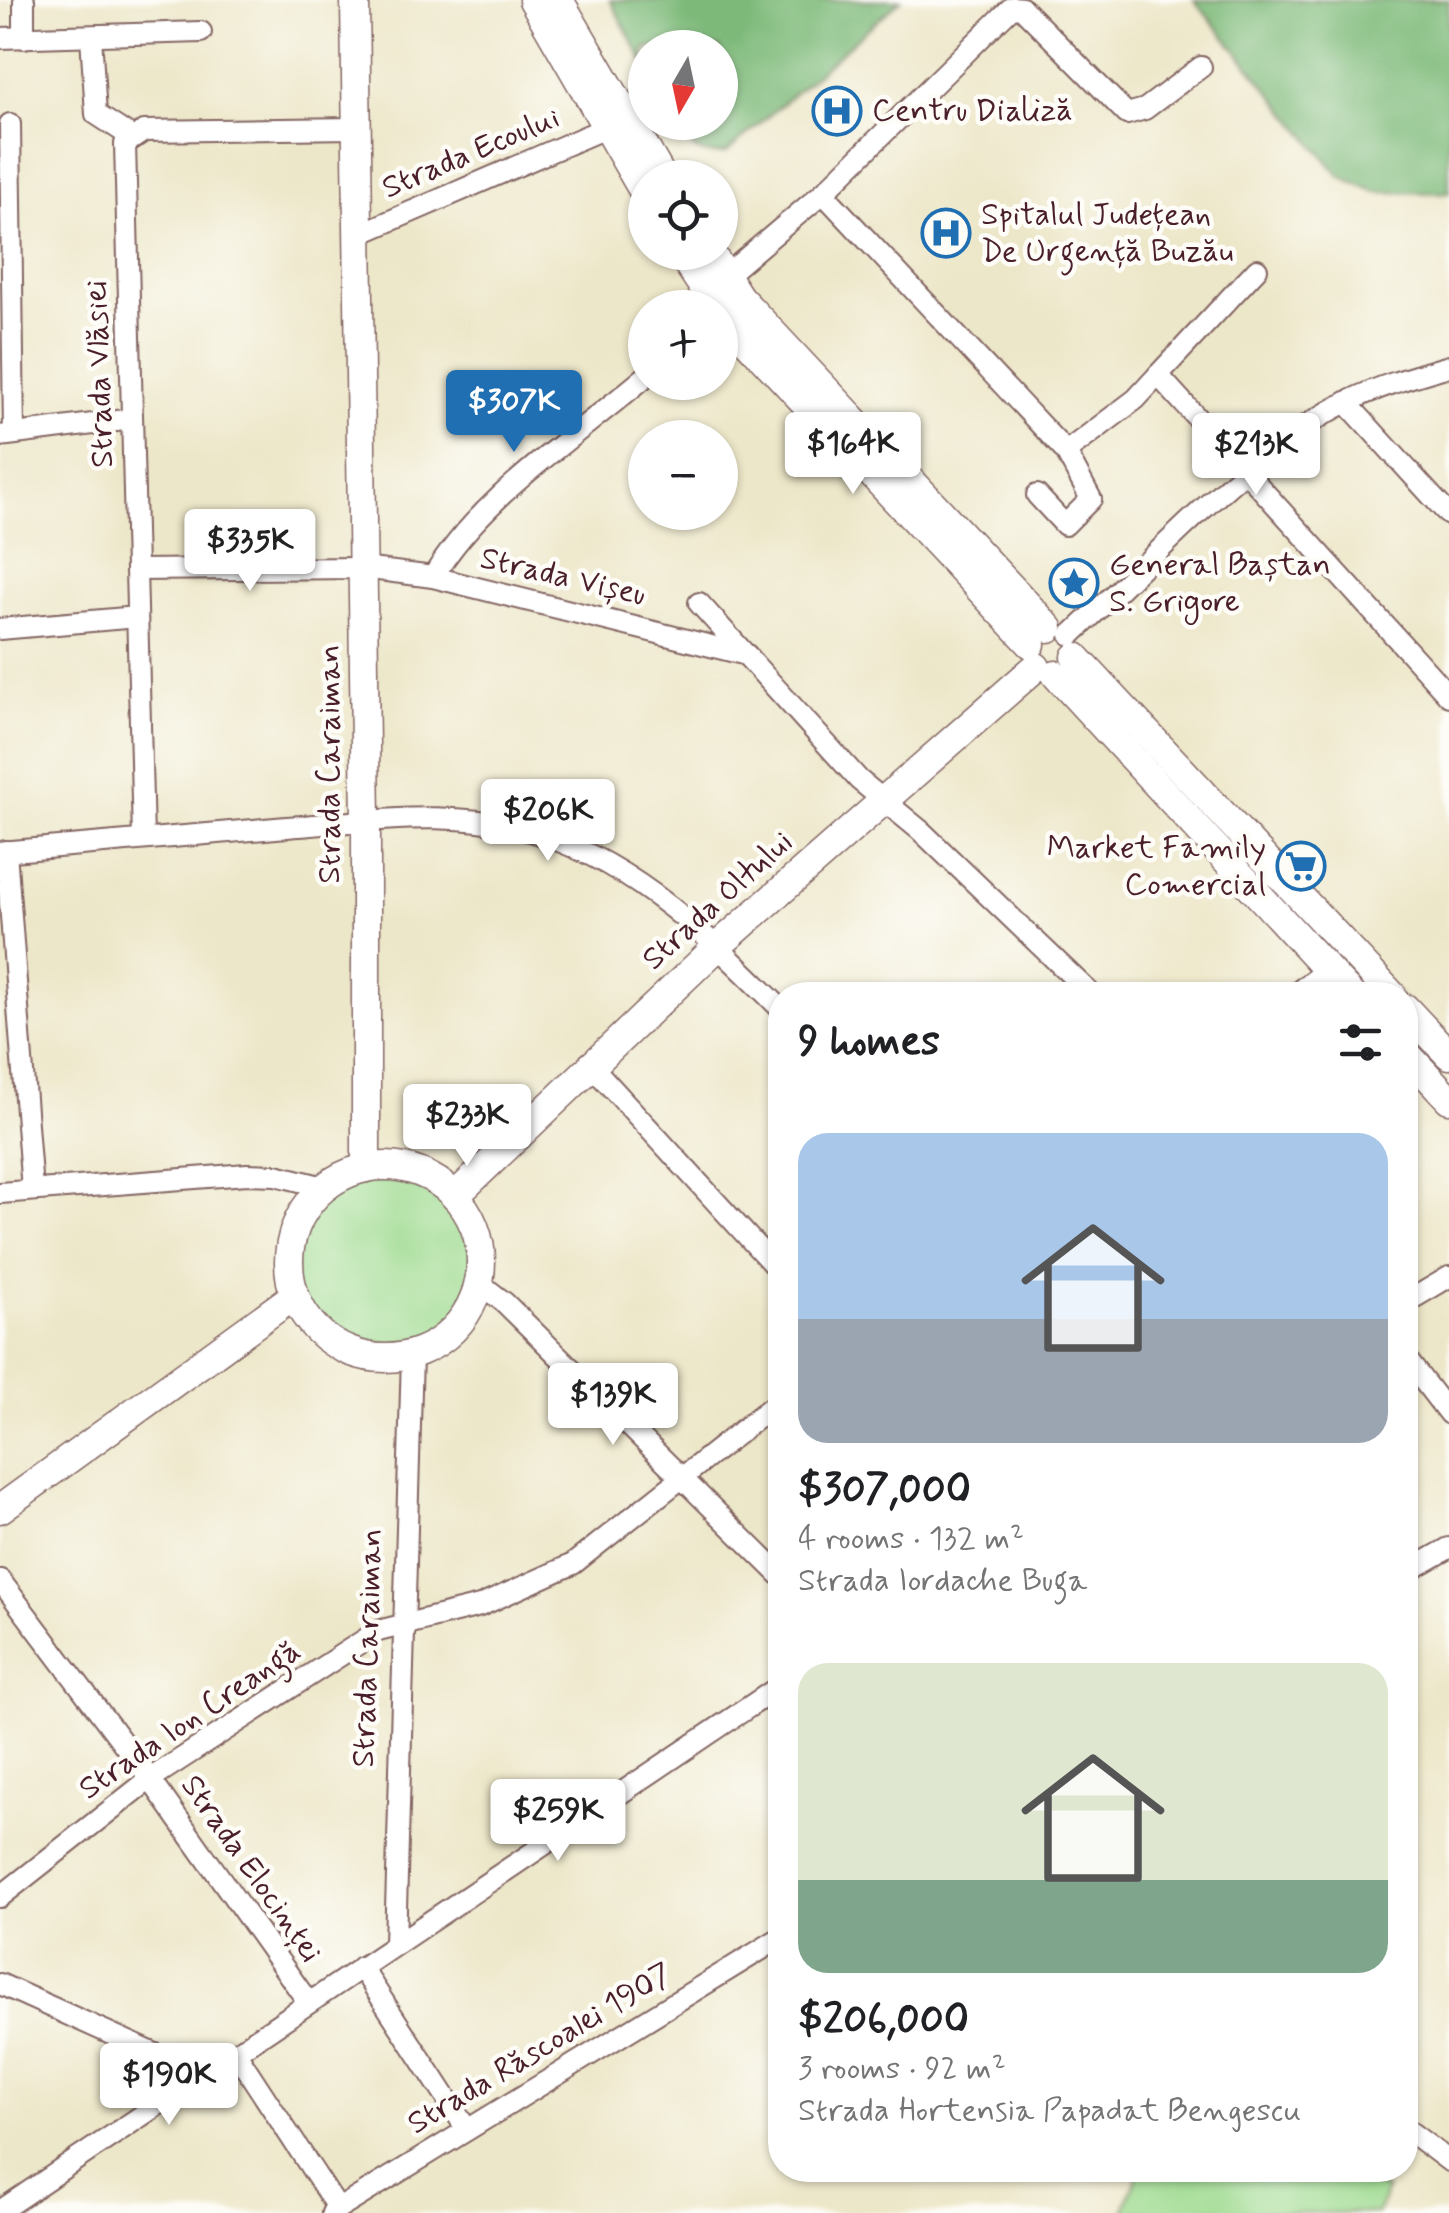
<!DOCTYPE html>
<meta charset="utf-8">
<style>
body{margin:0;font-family:Mynerve,sans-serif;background:#f2f2f2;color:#202124;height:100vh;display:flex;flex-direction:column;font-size:38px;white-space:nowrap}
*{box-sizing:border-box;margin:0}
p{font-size:32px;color:#757577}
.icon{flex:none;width:55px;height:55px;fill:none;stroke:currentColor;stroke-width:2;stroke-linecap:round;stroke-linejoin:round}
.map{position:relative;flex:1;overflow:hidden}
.details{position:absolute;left:768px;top:982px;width:650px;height:1200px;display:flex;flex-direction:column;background:#fff;border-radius:40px;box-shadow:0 2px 8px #0004}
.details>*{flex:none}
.needle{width:65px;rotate:189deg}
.buttons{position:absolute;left:628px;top:30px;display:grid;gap:20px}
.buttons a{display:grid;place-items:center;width:110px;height:110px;border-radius:50%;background:#fff;box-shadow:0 2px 8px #0004;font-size:50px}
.price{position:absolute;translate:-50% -85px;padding:0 22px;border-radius:10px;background:#fff;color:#222;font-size:32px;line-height:65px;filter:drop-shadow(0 2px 5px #0008)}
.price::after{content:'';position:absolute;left:50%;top:60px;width:30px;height:22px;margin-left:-15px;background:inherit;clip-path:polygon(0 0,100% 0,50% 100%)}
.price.selected{background:#1f6fb2;color:#fff}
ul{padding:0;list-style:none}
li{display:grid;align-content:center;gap:20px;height:530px;padding:0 30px}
li span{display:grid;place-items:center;height:310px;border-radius:30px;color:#555}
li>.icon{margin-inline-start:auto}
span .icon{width:180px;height:180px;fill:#fffc;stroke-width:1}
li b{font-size:42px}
h2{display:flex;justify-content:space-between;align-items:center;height:120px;padding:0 30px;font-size:42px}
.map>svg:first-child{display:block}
.green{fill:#9cda8e;stroke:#737c5c;stroke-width:2.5}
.forest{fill:#7dba79;stroke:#646c52;stroke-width:2.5}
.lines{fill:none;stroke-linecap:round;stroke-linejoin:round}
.minor-casing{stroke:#836562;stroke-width:24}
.major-casing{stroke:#836562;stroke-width:31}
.minor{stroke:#fff;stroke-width:20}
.major{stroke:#fff;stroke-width:28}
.labels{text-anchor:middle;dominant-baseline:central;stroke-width:9;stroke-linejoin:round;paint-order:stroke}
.poi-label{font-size:32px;fill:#4a1f2b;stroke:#fdfcf7;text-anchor:start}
.street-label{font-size:32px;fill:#4a1f2b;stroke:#fdfcf7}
</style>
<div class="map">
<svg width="1449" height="2213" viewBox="0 0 1449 2213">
<rect width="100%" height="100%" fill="#fdfcf7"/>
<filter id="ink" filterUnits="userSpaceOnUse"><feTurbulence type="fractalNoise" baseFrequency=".01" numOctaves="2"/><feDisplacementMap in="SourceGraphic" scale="20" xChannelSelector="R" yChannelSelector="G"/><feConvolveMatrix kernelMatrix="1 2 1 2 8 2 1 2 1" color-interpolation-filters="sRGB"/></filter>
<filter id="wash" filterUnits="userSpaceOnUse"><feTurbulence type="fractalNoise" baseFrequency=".0048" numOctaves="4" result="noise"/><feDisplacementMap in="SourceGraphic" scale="40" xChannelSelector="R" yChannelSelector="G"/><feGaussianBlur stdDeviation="2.25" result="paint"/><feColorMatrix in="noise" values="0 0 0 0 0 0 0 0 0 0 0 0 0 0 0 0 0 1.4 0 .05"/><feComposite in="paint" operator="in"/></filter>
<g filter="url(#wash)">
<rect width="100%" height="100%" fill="#ede7c9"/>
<!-- green -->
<g class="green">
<circle cx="385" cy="1262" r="96"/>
<polygon points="1139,2170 1338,2170 1387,2189 1378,2213 1123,2213"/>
</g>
<!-- forest -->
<g class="forest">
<path d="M610,0H901L726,153C696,158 689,147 676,123L720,122V48H645V65Z"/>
<polygon points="1194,0 1449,0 1449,193 1377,192 1341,177"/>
</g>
</g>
<g filter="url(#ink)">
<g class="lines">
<!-- minor casing -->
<g class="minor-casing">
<g id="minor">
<polyline points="24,0 24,38"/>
<polyline points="91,36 96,114 130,136"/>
<polyline points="0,38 201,32"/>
<polyline points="10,124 14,434"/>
<polyline points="823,193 1012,7 1022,8 1127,114 1145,109 1201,67"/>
<polyline points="360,234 605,128"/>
<polyline points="725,276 823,193 1066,452 1091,499 1065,525 1037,495"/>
<polyline points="1158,375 1257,269"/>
<polyline points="1346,402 1449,515"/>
<polyline points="0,436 132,419"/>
<polyline points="1066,452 1136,399 1158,375 1449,696"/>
<polyline points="136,570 363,568 433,577 747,655"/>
<path d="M433,577C481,496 574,438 645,377"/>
<polyline points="699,603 859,780 921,831 1092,995"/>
<polyline points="0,629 137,617"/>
<path d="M1071,635C1151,562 1251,449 1347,402C1379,386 1415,376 1449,366"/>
<polyline points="143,839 125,144 144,131 356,128"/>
<polyline points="6,851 32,1190"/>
<path d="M0,852C96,844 192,835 287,827C371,821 462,807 543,835C639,868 710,938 780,1008"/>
<polyline points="1294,995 1327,969"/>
<polyline points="589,1063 780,1272"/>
<polyline points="0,1193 247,1174 276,1175 324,1187"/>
<polyline points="479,1283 505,1303 780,1575"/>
<polyline points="1405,1303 1449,1277"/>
<polyline points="1405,1357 1449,1414"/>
<polyline points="1405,1573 1449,1548"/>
<polyline points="0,1580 150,1779 308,2002"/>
<polyline points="0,1897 150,1779 378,1631 480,1606 573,1564 780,1400"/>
<polyline points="395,1944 412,1355"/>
<polyline points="361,1967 466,2128"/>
<polyline points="0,1984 202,2075"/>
<polyline points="236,2053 338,2209"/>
<polyline points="1405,2128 1449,2161"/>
<polyline points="0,2211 780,1686"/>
<polyline points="332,2213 780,1938"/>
</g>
</g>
<!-- major casing -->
<g class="major-casing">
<g id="major">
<polyline points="355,0 366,821 366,1168"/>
<polyline points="533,0 645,194"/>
<polyline points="559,0 663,178"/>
<polyline points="680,252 717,308"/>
<polyline points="710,252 739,297 1049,628"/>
<polyline points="720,312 1031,644"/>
<polyline points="1076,657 1392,995"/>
<polyline points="1056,675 1351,995"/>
<polyline points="1405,1008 1449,1055"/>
<polyline points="1405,1052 1449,1099"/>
<circle cx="385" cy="1262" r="96"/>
<polyline points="455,1196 718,946 1036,667"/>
<polyline points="0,1509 295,1295"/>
</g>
</g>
<!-- minor -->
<use href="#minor" class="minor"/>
<!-- major -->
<use href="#major" class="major"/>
</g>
</g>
<!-- icons -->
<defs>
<g id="hospital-ring" transform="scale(2.5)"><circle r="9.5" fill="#fdfcf7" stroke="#1f6fb2" stroke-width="1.5"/><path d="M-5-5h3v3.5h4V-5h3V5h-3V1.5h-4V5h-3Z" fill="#1f6fb2"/></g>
<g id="sight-ring" transform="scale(2.5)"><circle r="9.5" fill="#fdfcf7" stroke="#1f6fb2" stroke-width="1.5"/><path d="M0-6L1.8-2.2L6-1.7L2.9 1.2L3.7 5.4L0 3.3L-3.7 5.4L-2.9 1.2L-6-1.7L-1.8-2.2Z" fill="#1f6fb2"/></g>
<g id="supermarket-ring" transform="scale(2.5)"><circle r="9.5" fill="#fdfcf7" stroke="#1f6fb2" stroke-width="1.5"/><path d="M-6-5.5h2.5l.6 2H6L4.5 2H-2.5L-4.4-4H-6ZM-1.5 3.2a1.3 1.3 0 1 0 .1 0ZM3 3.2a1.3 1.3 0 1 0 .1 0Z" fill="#1f6fb2"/></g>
</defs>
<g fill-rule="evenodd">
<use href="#hospital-ring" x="837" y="111"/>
<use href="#hospital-ring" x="946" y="233"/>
<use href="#sight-ring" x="1074" y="583"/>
<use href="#supermarket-ring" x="1301" y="866"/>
</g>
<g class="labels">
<!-- poi labels -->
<g class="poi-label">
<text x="872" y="111">Centru Dializă</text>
<text x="981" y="215">Spitalul Județean<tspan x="981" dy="37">De Urgență Buzău</tspan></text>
<text x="1109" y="565">General Baștan<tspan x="1109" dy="37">S. Grigore</tspan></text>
<text x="1266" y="848" text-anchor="end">Market Family<tspan x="1266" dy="37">Comercial</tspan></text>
</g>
<!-- street labels -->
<g class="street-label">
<text transform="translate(471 153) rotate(-23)">Strada Ecoului</text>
<text transform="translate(100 374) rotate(-92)">Strada Vlăsiei</text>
<text transform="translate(563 577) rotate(13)">Strada Vișeu</text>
<text transform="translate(330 764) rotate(-90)">Strada Caraiman</text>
<text transform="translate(718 901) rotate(-42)">Strada Oltului</text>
<text transform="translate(368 1648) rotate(-88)">Strada Caraiman</text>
<text transform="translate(190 1720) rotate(-34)">Strada Ion Creangă</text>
<text transform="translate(251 1869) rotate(55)">Strada Elocinței</text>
<text transform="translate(540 2049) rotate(-31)">Strada Răscoalei 1907</text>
</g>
</g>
</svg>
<div class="buttons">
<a><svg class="needle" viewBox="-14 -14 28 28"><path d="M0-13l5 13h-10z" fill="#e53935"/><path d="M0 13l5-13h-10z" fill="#757577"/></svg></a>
<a><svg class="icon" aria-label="locate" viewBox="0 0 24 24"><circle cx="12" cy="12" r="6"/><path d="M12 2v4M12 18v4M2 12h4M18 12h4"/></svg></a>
<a>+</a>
<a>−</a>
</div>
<b class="price selected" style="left:514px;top:455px">$307K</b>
<b class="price" style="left:853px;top:497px">$164K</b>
<b class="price" style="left:1256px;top:498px">$213K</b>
<b class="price" style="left:250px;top:594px">$335K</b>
<b class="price" style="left:548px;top:864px">$206K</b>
<b class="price" style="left:467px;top:1169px">$233K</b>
<b class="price" style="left:613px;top:1448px">$139K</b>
<b class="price" style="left:558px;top:1864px">$259K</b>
<b class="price" style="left:169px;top:2128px">$190K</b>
<section class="details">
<h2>9 homes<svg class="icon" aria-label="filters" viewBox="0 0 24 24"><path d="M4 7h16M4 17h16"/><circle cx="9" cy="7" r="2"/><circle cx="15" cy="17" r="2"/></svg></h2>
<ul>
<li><span style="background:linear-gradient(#a9c7e8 60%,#9aa5b1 0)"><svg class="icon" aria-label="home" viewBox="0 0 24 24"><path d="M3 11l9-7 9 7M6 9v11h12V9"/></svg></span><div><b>$307,000</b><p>4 rooms · 132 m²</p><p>Strada Iordache Buga</p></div></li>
<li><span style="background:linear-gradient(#dfe7d0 70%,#7fa58c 0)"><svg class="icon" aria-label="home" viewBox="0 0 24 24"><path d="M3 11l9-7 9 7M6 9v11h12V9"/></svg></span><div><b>$206,000</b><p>3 rooms · 92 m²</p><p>Strada Hortensia Papadat Bengescu</p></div></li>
</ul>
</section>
</div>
